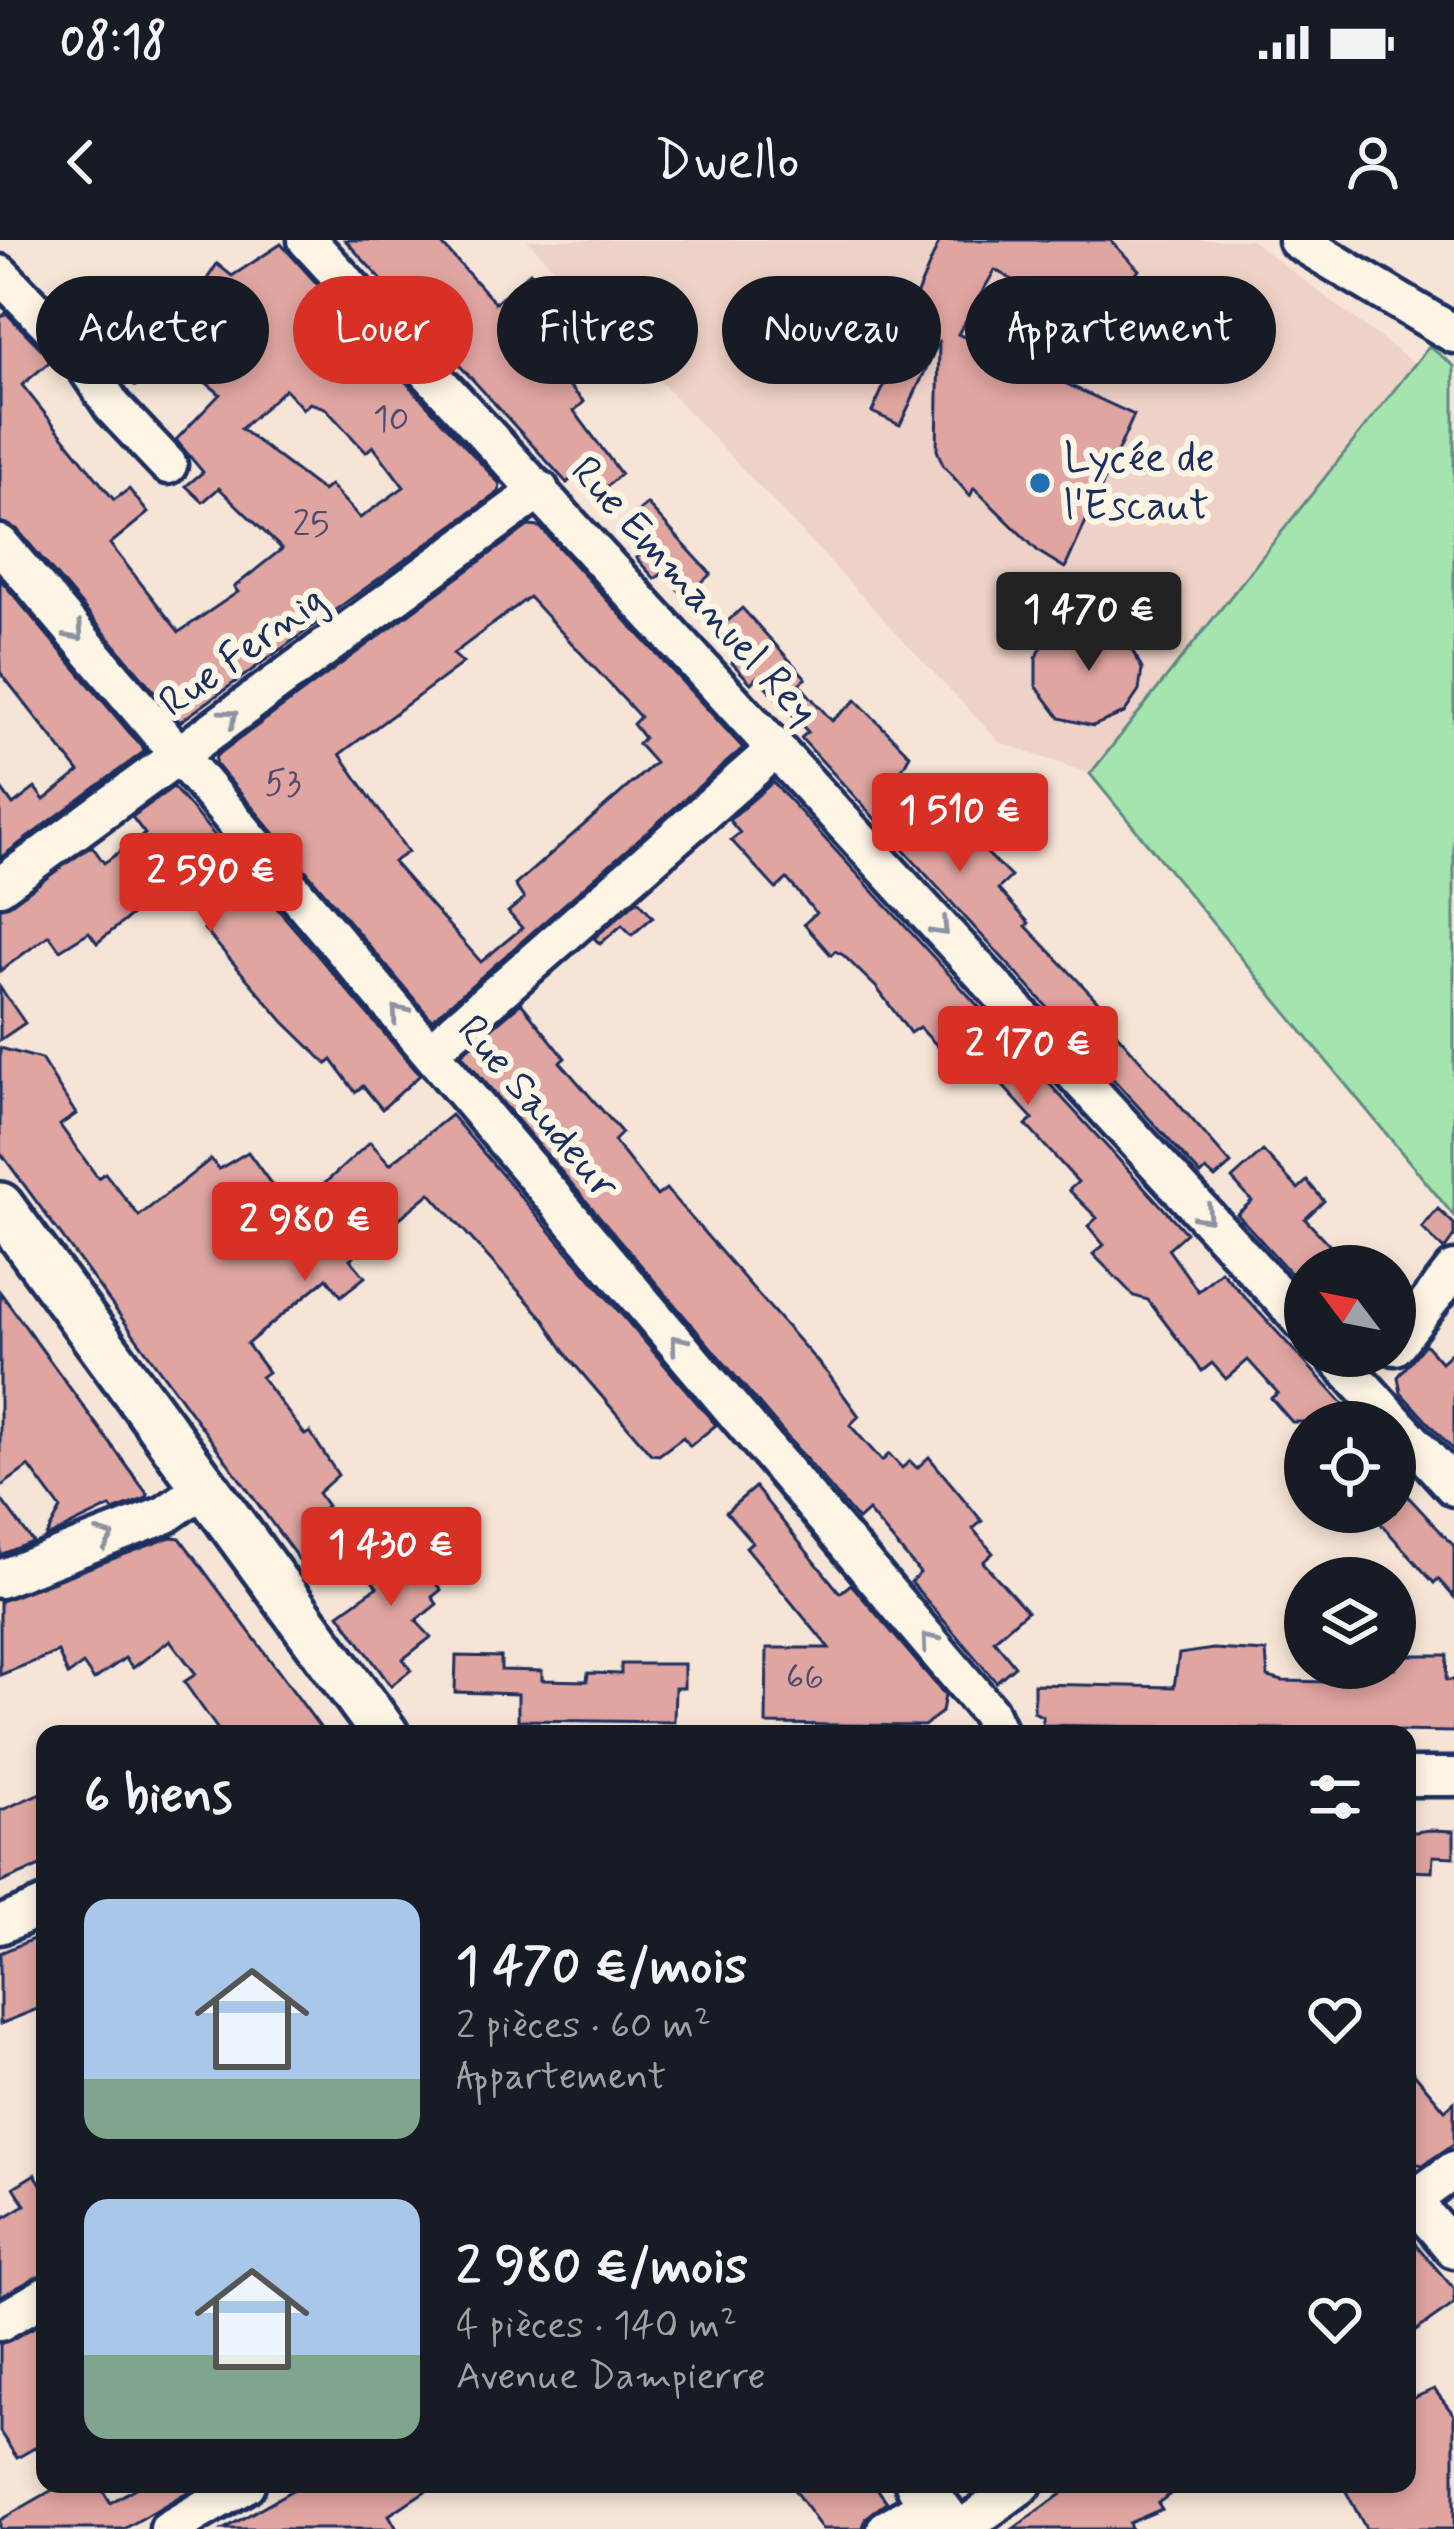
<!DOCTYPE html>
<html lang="fr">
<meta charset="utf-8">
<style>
body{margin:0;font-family:Mynerve,sans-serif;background:#242831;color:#f1f3f6;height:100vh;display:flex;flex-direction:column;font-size:45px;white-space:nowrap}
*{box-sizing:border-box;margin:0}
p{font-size:39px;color:#9ea1a6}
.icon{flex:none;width:66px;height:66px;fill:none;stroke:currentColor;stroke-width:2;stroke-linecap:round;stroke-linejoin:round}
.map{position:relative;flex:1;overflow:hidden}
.drawer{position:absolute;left:36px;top:1485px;width:1380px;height:768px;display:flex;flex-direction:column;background:#171b24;border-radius:24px;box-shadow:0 6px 18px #0003}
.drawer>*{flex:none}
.hud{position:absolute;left:36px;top:36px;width:1383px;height:108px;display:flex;gap:24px}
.needle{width:78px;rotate:302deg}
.buttons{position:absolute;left:1284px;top:1005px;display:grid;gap:24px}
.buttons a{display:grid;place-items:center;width:132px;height:132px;border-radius:50%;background:#171b24;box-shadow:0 6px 18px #0003;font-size:60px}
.price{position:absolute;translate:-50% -102px;padding:0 27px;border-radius:12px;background:#d93025;color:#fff;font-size:39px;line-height:78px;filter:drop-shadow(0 3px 6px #0008)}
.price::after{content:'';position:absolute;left:50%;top:72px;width:36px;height:27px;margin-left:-18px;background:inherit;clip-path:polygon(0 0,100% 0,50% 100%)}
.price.current{background:#222;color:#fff}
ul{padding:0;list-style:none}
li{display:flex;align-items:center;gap:36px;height:300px;padding:0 48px}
li span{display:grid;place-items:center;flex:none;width:336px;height:240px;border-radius:24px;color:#555}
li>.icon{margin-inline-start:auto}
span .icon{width:144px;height:144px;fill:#fffc;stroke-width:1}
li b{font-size:51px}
h2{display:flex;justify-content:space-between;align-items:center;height:144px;padding:0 48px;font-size:51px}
.chip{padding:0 42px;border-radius:54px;background:#171b24;box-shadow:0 6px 18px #0003;font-size:42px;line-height:108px}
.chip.current{background:#d93025;color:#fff}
.status{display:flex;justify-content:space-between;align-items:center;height:84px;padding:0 60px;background:#171b24;direction:ltr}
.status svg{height:33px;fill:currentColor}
header{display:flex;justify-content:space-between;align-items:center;height:156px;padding:0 48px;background:#171b24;font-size:54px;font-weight:600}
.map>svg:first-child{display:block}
.built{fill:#efd2c7}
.green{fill:#a4e4ad;stroke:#608a86;stroke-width:3}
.building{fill:#e0a5a1;stroke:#1b2f5e;stroke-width:3;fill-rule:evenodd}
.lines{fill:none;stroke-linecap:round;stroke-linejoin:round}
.minor-casing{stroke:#1b2f5e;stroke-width:45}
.major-casing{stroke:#1b2f5e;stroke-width:54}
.minor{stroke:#fcf5e5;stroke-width:36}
.major{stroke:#fcf5e5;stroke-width:45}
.oneway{stroke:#8c92a2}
.poi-dot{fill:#1f6fb2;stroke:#fcf5e5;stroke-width:4.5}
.labels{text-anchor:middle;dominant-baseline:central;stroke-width:12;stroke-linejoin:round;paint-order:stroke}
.number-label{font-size:36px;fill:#4c4c6f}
.poi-label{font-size:42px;fill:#1b2f5e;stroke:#fcf5e5;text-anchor:start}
.street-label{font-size:42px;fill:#1b2f5e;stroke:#fcf5e5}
</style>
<div class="status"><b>08:18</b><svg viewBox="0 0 49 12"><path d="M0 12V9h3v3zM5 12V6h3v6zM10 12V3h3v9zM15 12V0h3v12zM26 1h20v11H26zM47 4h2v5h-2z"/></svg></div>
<header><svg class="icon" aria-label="back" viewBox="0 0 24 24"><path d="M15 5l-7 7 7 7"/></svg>Dwello<svg class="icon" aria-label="person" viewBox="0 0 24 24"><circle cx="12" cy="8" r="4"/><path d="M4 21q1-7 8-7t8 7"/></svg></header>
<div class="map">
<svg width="1454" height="2289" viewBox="0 0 1454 2289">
<rect width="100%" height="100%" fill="#f6e5d7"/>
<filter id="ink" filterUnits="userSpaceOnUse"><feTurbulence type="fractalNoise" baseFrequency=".00833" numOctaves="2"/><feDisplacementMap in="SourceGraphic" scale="24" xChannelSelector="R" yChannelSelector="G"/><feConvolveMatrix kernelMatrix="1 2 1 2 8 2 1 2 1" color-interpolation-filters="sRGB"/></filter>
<g filter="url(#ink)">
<!-- built -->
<polygon class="built" points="527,0 1251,0 1416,125 1090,534 999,502"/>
<!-- green -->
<polygon class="green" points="1429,106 1454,126 1454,976 1090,534"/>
<!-- building -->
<g class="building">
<polygon points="345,0 438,0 495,63 530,32 550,51 513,86 584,162 574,171 621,234 595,257 575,235 567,243"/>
<polygon points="940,0 1110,0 1139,30 1126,48 1185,79 1190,72 1210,82 1195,116 1166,139 1104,79 1087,100 1041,56 995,30 958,94 1134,175 1065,328 1039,312 974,248 970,256 943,225 937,210 939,101 900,185 872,172 918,72 916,56"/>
<path d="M281,4L355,86L344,95L381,134L391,126L500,244L499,252L180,482L17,289L0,282V78L6,73L52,120L22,145L114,260L129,249L148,273L110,304L179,392L238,352L234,347L282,309L219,248L203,262L186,246L203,232L176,200L220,154L182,123L207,92L184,74L217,24L232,36ZM285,149L303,169L310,163L325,168L366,212L373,206L404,247L360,278L330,245L323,251L241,189Z"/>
<polygon points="106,86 150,130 135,146 93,97"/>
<polygon points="647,264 711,334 685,357 663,333 655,339 646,329 636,318 644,312 622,288"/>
<path d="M528,286L540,287L743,508L432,780L215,523L216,516ZM529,357L640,477L633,484L644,498L638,504L655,523L515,645L524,659L508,672L522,688L481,722L393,622L408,612L340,514L463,423L453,414Z"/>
<polygon points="0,339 145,511 0,618 0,547 13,565 35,548 44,560 79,532 0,432"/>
<polygon points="742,368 806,438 799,444 832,481 856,460 910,515 902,529 1011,637 998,649 1029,683 1026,686 1110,774 1104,779 1231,924 1215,938 1206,930 1201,935 801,498 808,492 757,437 751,443 732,423 738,416 716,392"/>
<polygon points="1082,380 1114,386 1126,395 1142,429 1139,451 1124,473 1093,486 1060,478 1036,446 1036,418 1046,399 1057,387 1078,406"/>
<polygon points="773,542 1186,993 1168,1009 1198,1051 1221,1031 1360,1182 1292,1182 1271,1158 1278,1153 1248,1120 1226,1139 1212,1123 1202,1131 1148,1060 1134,1056 1093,1014 1104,1005 1088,986 1097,978 1069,950 1078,942 1026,885 1033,879 981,822 965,834 919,787 910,793 877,748 843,715 835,711 831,715 804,684 816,673 787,639 776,649 731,600 740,593 729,580"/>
<polygon points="173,547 420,835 382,869 363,846 355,852 332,820 327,824 284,782 204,689 212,683 175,640 97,703 89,692 60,710 49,695 0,731 0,668 92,606 104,623 145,594 132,577"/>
<polygon points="638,660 653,677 632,695 622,685 600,704 594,698"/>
<polygon points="0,747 25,783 0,800"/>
<polygon points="521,763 565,818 560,822 622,893 614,901 657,956 666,949 829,1135 859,1176 850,1185 882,1221 889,1214 902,1228 910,1221 917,1228 929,1217 982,1281 973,1289 993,1313 983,1322 1027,1371 994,1400 1015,1426 996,1442 911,1342 920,1333 868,1271 858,1280 461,814"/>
<polygon points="0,808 41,819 76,874 60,885 98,938 105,933 139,976 211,919 219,929 248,912 292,973 370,902 390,924 451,875 716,1185 690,1206 683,1197 659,1215 651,1214 569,1118 543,1078 430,953 350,1019 365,1037 341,1056 327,1038 247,1104 268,1132 261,1137 305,1195 310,1192 338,1235 318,1253 327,1266 320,1271 347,1308 310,1335 0,912"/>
<polygon points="1263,911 1298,949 1307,941 1324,961 1305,979 1349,1026 1305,1026 1305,1049 1237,974 1252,961 1232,939"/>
<polygon points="1438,969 1454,984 1454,996 1444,1010 1422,988"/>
<polygon points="0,1052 148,1255 147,1258 113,1271 110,1267 45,1298 61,1269 29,1226 0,1247"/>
<polygon points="1425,1104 1441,1122 1454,1110 1454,1211 1401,1153 1398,1137"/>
<polygon points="755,1247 840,1353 851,1344 945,1455 942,1472 924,1486 766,1484 767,1408 829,1408 746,1307 752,1302 726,1272"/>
<polygon points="1401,1249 1454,1306 1454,1357 1438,1339 1434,1343 1372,1274 1395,1272 1395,1254"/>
<polygon points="0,1258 33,1302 0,1315"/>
<polygon points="386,1294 417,1334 424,1328 441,1350 432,1357 437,1364 416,1381 431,1397 403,1419 411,1430 391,1446 339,1374 377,1347 354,1317"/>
<polygon points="171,1297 180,1298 325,1494 221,1494 184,1442 196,1434 170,1400 133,1428 125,1418 94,1440 83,1424 68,1435 58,1412 0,1435 0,1361"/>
<polygon points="1213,1409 1266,1412 1268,1437 1283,1441 1332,1442 1341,1439 1341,1428 1395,1428 1395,1415 1447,1415 1446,1440 1454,1440 1454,1492 1042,1485 1043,1477 1034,1472 1034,1444 1174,1447 1179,1414"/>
<polygon points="456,1416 501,1417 501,1430 542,1431 542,1440 587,1441 588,1433 621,1434 621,1424 684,1424 684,1448 675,1448 674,1482 518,1480 518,1454 455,1452"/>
<polygon points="45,1551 45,1624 0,1643 0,1571"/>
<polygon points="1430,1590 1454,1591 1454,1617 1433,1616 1432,1632 1407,1631 1407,1593"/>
<polygon points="45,1694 45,1766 0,1784 0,1713"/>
<polygon points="1407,1825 1445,1870 1454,1862 1454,1904 1423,1925 1407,1922"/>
<polygon points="35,1934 45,1951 45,2034 0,2056 0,1980 25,1965 14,1947"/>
<polygon points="1407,1994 1454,2049 1454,2064 1407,2097"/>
<polygon points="45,2082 45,2202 17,2218 0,2192 0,2104"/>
<polygon points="1434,2149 1454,2175 1454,2289 1366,2289 1342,2244 1407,2244 1407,2161"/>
<polygon points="63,2244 99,2244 110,2263 142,2244 201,2244 124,2289 0,2289 0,2280"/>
<polygon points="303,2244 436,2244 389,2275 397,2289 224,2289"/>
<polygon points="790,2244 874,2244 887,2262 867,2277 862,2289 822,2289"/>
<polygon points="1075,2244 1184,2244 1158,2263 1162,2269 1129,2283 1131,2289 1013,2289"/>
</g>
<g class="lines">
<!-- minor casing -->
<g class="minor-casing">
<g id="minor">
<polyline points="307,0 1305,1084"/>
<polyline points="1297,0 1454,94"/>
<polyline points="0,34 76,112 113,167 168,225"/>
<polyline points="0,304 989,1472 999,1494"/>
<polyline points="0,646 540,250"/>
<polyline points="431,811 776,509"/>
<polyline points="1395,1106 1454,1030"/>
<polyline points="1335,1116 1454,1247"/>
<polyline points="0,1339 165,1275 206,1246"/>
<polyline points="1407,1537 1454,1537"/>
<polyline points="0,1685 45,1666"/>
<polyline points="1407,1954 1454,2009"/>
<polyline points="1407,1964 1454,1930"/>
<polyline points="0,2082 45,2056"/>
<polyline points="169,2289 246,2244"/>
<polyline points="886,2289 932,2262"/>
<polyline points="961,2289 1023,2244"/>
</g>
</g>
<!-- major casing -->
<g class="major-casing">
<g id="major">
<polyline points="0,966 385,1494"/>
<polyline points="919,2244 952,2289"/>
</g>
</g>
<!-- minor -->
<use href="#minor" class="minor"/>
<!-- major -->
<use href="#major" class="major"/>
</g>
<!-- one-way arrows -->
<defs><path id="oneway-chevron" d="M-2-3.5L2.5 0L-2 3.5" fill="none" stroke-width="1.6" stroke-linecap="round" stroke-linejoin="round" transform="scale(3)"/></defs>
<g class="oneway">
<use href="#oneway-chevron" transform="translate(76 393) rotate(49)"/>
<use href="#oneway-chevron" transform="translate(230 477) rotate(-36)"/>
<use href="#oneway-chevron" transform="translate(941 688) rotate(47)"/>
<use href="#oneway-chevron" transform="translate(399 773) rotate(-130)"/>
<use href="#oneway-chevron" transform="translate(1205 975) rotate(47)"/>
<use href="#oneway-chevron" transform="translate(678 1103) rotate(-130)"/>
<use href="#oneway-chevron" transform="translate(106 1298) rotate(-21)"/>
<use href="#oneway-chevron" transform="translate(929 1401) rotate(-130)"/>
</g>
</g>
<!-- markers -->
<circle class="poi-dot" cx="1040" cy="243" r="12"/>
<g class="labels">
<!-- number labels -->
<g class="number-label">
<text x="391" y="180">10</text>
<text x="311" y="285">25</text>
<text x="283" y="544">53</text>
<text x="805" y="1438">66</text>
</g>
<!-- poi labels -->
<g class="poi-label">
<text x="1064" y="219">Lycée de<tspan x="1064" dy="48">l'Escaut</tspan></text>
</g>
<!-- street labels -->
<g class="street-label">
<text transform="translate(693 352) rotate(48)">Rue Emmanuel Rey</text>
<text transform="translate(243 412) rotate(-36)">Rue Fernig</text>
<text transform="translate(537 868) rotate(50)">Rue Saudeur</text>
</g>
</g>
</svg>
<div class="buttons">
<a><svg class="needle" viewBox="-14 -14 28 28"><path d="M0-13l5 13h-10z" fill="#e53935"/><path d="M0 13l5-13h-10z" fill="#9ea1a6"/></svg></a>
<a><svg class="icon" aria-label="locate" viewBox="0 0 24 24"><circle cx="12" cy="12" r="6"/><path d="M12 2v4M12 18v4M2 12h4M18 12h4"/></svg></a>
<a><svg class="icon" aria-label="layers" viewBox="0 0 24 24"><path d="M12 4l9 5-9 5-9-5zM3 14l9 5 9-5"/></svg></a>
</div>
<b class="price current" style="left:1089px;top:434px">1 470 €</b>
<b class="price" style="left:960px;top:635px">1 510 €</b>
<b class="price" style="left:211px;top:695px">2 590 €</b>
<b class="price" style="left:1028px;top:868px">2 170 €</b>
<b class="price" style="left:305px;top:1044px">2 980 €</b>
<b class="price" style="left:391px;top:1369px">1 430 €</b>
<div class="hud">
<a class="chip">Acheter</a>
<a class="chip current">Louer</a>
<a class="chip">Filtres</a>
<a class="chip">Nouveau</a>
<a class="chip">Appartement</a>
</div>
<section class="drawer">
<h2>6 biens<svg class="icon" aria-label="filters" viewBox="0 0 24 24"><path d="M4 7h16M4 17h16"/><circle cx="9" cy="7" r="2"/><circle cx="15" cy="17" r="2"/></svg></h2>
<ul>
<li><span style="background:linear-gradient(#a9c7e8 75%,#7fa58c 0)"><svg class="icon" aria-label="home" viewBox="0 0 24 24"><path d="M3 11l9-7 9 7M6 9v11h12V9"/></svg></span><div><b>1 470 €/mois</b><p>2 pièces · 60 m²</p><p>Appartement</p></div><svg class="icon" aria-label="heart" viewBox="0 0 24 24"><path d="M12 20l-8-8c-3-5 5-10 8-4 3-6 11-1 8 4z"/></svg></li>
<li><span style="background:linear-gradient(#a9c7e8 65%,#7fa58c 0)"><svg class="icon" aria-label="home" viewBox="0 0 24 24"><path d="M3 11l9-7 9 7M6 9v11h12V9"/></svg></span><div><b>2 980 €/mois</b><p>4 pièces · 140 m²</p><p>Avenue Dampierre</p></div><svg class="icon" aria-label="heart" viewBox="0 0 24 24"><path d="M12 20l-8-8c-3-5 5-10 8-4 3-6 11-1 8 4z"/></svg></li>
</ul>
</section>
</div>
